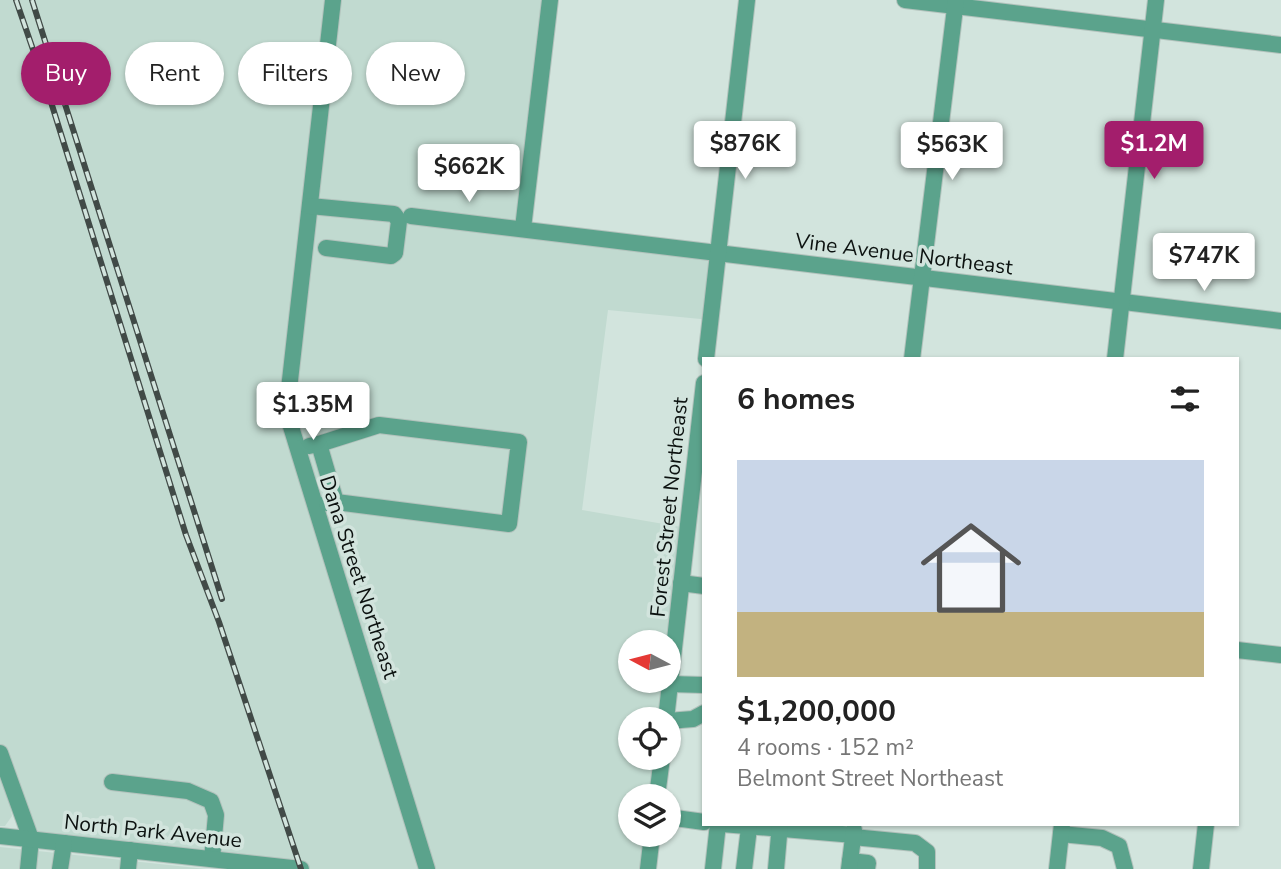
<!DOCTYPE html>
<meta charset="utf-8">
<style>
body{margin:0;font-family:"Nunito Sans",sans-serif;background:#f6f6f6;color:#222;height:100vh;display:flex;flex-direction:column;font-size:26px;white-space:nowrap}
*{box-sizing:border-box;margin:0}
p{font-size:23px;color:#767676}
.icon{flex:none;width:38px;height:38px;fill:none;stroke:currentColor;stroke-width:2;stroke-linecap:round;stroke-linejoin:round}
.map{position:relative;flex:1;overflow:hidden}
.panel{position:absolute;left:702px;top:357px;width:537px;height:469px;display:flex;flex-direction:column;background:#fff;border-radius:0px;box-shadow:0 2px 5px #0004}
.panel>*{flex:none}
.hud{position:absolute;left:21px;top:42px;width:576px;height:63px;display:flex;gap:14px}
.needle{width:46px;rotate:277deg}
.tools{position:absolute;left:618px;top:630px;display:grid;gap:14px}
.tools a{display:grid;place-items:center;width:63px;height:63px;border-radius:50%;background:#fff;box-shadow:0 2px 5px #0004;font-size:35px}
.price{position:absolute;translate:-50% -60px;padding:0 16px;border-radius:7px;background:#fff;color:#222;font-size:23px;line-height:46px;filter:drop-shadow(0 2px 4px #0008)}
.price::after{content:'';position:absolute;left:50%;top:42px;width:21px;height:16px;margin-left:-10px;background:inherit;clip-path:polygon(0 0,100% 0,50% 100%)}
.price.current{background:#a31e6c;color:#fff}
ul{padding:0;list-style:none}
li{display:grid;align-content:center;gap:14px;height:371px;padding:0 35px}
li+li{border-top:2px solid #e0e0e0}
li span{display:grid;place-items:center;height:217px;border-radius:0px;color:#555}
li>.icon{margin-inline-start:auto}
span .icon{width:126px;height:126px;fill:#fffc;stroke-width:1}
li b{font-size:30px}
h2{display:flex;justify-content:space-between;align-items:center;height:84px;padding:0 35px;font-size:30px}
.tag{padding:0 24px;border-radius:32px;background:#fff;box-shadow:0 2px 5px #0004;font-size:24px;line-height:63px}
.tag.current{background:#a31e6c;color:#fff}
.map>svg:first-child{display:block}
.built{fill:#c1dad0;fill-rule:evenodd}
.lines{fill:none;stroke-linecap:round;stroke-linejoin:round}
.minor-casing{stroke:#b2c2bc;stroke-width:18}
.minor{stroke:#5ba38c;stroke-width:16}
.rail-casing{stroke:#414a47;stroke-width:6}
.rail{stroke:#d2e4dd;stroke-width:3.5;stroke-dasharray:10;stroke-linecap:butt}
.labels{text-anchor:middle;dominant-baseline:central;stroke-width:7;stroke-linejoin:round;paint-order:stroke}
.street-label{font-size:21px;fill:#0c1210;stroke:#d2e4dd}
</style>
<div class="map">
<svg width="1281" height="869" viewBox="0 0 1281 869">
<rect width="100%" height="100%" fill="#d2e4dd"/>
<!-- built -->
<g class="built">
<path d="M0,0H550L523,228L718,253L711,320L608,310L582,510L687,528L666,719H630V758H662L657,796H630V835H652L648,869H293L31,839L0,753ZM630,642H668V681H630Z"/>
<polygon points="0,777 10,804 12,816 5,826 0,826"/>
<polygon points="0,847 206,869 0,869"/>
</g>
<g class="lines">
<!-- minor casing -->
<g class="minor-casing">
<g id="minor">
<polyline points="333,0 288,398 288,417 427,869"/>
<polyline points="905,0 1281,45"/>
<polyline points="310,206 394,214 399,221 395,253 391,256 326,248"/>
<polyline points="411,216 1281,321"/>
<polyline points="523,228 550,0"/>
<polyline points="706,359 747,0"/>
<polyline points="912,359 956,0"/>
<polyline points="1115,359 1156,0"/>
<polyline points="319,444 379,425 519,442 509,524 336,502"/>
<polyline points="309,446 319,444 336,502 327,503"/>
<polyline points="681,583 704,586"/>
<polyline points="1237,650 1281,655"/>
<polyline points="670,684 704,685"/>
<polyline points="666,719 704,383"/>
<polyline points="668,721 693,719 704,713"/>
<polyline points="0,753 31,839 28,869"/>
<polyline points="112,782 188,791 211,801 216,815 212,859"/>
<polyline points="657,796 662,758"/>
<polyline points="668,817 704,822"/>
<polyline points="722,824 854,835"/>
<polyline points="1061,834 1102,838 1119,846 1125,869"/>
<polyline points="0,836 301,869"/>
<polyline points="853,837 915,843 927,852 927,869"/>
<polyline points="850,861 868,863 867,869"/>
<polyline points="60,869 64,843"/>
<polyline points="128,869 130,850"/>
<polyline points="648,869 652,835"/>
<polyline points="713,869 718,824"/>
<polyline points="744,869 749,828"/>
<polyline points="776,869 780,824"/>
<polyline points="849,869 854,830"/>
<polyline points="1057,869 1062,824"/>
<polyline points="1201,869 1206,824"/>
</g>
</g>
<!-- minor -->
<use href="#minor" class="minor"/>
<!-- rail casing -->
<g class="rail-casing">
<g id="rail">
<polyline points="16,0 51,102 186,535 219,622 301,869"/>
<polyline points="32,0 222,599"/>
</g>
</g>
<!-- rail -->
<use href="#rail" class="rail"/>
</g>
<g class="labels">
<!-- street labels -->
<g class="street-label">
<text transform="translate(904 254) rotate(7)">Vine Avenue Northeast</text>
<text transform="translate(669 507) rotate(-84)">Forest Street Northeast</text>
<text transform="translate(359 577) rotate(72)">Dana Street Northeast</text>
<text transform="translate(153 831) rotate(6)">North Park Avenue</text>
</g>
</g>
</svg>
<div class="tools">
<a><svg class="needle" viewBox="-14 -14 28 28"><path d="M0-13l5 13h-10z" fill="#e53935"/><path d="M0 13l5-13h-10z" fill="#767676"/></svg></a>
<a><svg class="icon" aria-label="locate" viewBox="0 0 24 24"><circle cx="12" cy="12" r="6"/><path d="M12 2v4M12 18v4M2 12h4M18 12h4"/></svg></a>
<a><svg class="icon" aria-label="layers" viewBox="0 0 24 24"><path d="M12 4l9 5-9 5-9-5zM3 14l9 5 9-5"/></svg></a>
</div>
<b class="price" style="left:745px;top:181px">$876K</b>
<b class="price current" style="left:1154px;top:181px">$1.2M</b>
<b class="price" style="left:952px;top:182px">$563K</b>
<b class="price" style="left:469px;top:204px">$662K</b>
<b class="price" style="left:1204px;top:293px">$747K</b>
<b class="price" style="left:313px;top:442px">$1.35M</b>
<div class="hud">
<a class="tag current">Buy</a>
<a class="tag">Rent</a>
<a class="tag">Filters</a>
<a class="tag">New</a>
</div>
<section class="panel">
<h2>6 homes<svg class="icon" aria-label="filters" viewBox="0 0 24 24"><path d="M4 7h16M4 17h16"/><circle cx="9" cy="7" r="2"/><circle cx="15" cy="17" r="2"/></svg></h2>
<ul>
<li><span style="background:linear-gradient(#c9d6e8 70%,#c2b280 0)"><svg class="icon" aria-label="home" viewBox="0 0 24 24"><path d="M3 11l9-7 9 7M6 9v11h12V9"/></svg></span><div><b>$1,200,000</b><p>4 rooms · 152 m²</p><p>Belmont Street Northeast</p></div></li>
</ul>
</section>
</div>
